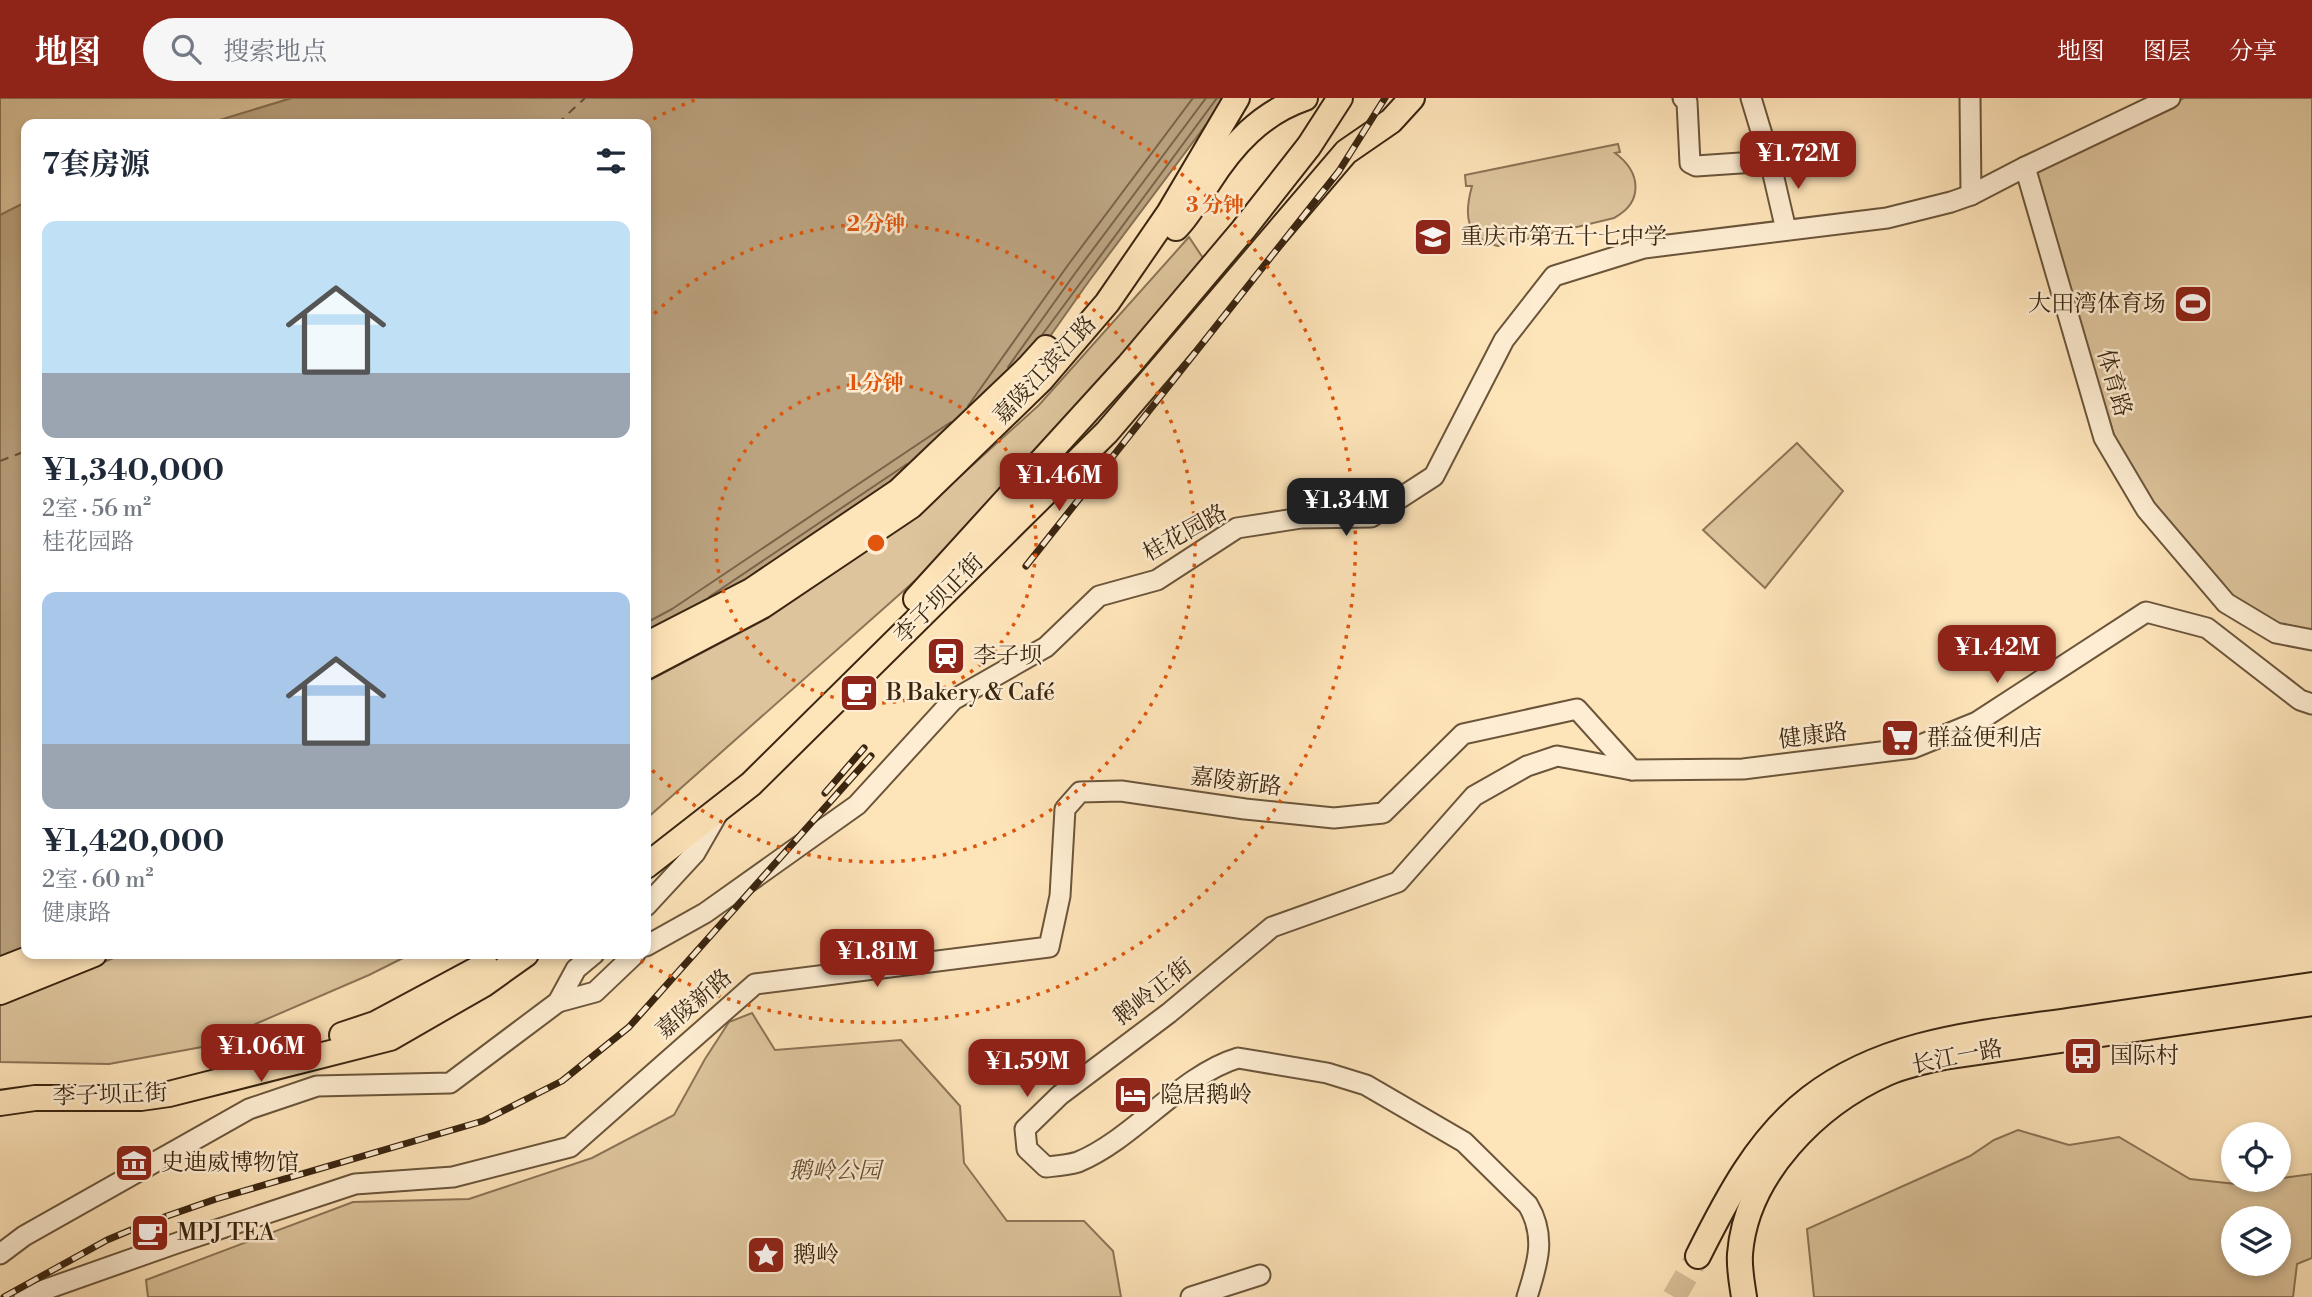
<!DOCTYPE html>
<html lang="zh">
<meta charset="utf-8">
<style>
body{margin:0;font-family:"Libre Bodoni","Noto Serif SC",serif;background:#f6f6f7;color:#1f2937;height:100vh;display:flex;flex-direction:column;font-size:26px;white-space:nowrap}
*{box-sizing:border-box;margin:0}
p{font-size:23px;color:#747a83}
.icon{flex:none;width:38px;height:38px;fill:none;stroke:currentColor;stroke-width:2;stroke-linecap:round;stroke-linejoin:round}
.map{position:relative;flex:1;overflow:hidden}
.drawer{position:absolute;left:21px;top:21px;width:630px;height:840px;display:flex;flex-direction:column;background:#fff;border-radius:14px;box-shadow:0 4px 10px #0003}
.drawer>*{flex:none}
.fabs{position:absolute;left:2221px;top:1024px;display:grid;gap:14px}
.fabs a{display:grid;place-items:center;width:70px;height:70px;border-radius:50%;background:#fff;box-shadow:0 4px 10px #0003;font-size:35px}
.price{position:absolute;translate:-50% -60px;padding:0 16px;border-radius:14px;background:#8f2418;color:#fff;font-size:23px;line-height:46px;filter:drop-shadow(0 2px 4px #0008)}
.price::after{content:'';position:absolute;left:50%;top:42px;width:21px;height:16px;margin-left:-10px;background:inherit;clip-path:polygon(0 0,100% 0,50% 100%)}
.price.selected{background:#222;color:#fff}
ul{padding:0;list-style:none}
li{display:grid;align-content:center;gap:14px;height:371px;padding:0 21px}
li span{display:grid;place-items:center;height:217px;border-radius:14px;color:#555}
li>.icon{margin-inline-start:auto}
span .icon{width:126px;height:126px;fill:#fffc;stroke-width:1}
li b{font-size:30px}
h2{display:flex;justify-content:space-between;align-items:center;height:84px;padding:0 21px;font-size:30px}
header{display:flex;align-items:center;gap:42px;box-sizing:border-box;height:98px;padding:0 35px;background:#8f2418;color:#fff}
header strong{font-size:33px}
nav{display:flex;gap:38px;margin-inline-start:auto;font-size:24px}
.search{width:490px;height:63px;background:#f6f6f7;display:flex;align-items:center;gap:18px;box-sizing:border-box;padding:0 24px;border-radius:38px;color:#747a83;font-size:26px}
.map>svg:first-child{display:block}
.green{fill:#ddc49c;stroke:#8c7456;stroke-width:2;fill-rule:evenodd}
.water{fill:#bba380;stroke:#877153;stroke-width:2}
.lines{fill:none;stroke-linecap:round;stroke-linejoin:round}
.shore{stroke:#7a6448;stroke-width:2}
.ferry{stroke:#675137;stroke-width:2;stroke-dasharray:9 7;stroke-linecap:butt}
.major-tunnel{stroke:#d7be97;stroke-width:24;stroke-dasharray:24 12;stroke-linecap:butt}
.minor-casing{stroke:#6b553a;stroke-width:23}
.major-casing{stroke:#3a2510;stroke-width:28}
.minor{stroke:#feedd2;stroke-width:19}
.major{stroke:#fee4b9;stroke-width:24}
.rail-casing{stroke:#3a2510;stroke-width:7}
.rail{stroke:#feedd2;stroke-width:4.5;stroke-dasharray:13;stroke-linecap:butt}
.ring{fill:none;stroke:#df560c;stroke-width:3.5;stroke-dasharray:3.5 7}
.labels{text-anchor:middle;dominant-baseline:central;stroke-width:5;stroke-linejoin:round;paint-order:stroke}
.poi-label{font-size:23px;fill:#3a2510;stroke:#feedd2;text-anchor:start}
.street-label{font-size:23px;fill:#3a2510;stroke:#feedd2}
.park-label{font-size:23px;font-style:italic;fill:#634d33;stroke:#feedd2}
.centre{fill:#df560c;stroke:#feedd2;stroke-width:3.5}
.ring-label{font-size:21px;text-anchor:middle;font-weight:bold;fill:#df560c;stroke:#feedd2;stroke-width:5;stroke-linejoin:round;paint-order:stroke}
</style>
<header>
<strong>地图</strong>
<div class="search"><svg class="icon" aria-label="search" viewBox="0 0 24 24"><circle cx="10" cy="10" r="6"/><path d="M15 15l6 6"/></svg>搜索地点</div>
<nav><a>地图</a><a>图层</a><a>分享</a></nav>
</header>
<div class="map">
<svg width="2312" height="1199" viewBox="0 0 2312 1199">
<rect width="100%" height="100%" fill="#fee4b9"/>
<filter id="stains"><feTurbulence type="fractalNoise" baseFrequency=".00286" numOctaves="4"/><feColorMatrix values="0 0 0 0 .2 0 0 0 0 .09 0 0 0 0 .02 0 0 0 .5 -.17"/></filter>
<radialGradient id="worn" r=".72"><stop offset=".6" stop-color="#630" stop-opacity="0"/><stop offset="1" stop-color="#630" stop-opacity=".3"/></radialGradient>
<!-- green -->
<g class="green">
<polygon points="0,0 292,0 207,26 26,26 26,104 0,117"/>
<polygon points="2184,0 2312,0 2312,534 2278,526 2229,497 2152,405 2114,337 2034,74"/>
<path d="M1618,46L1620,54L1615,55C1641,74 1644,104 1614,120L1498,148C1465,140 1464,117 1472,88H1466L1465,77Z"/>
<polygon points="1189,139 1203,160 1087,303 918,480 646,721 646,584 768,520 913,421 1039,307"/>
<polygon points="1797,345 1843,393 1765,490 1703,432"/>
<polygon points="123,856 411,856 369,877 202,949 109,966 0,964 0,907"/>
<polygon points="752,915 775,952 901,942 960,1008 964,1065 1007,1123 1084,1123 1113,1153 1121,1199 148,1199 146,1182 353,1104 469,1101 592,1060 674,1017 705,961 729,924"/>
<path d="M2018,1032L2069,1047L2119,1039L2190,1081L2236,1086L2312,1076V1160L2297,1166L2293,1199H1814L1807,1131L1970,1058L1994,1042ZM2233,1120H2278V1166H2233Z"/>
</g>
<!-- water -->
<g class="water">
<polygon points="292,0 1226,0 1089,183 981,336 646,555 646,26 207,26"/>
<polygon points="26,104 26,856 85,856 0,866 0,117"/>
</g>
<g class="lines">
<!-- shore -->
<g class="shore">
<polyline points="1042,237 1217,0"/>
<polyline points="1008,269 1076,174 1206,0"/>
<polyline points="968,308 1068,167 1193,0"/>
<polyline points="709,499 907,366"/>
<polyline points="646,525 672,511 951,324"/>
</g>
<!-- ferry -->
<g class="ferry">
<polyline points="557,26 585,0"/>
<polyline points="0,363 26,353"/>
</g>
<!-- major-tunnel -->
<polyline class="major-tunnel" points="1674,1199 1698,1158"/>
<!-- minor casing -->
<g class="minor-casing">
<g id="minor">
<polyline points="1683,0 1687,4 1690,65 1696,68 1770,63"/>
<polyline points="1751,0 1770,63 1786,132"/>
<polyline points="1970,0 1971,97"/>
<polyline points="2170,0 2025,69 2104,340 2146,411 2226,505 2276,535 2312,542"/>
<polyline points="646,808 695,755 718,715"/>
<polyline points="646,848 705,815 857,707 953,602 1046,549 1099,498 1157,482 1237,430 1301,420 1371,419 1434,378 1504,242 1554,178 1644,150 1887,120 1951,104 1971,97 2025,69"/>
<polyline points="558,904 595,894 635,856"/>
<polyline points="0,1156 24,1138 249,1011 317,988 450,985 558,904 576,871 594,856"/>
<polyline points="24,1199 177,1145 355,1086 453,1079 570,1049 755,886 1049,849 1060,798 1065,711 1080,694 1121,693 1245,711 1334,720 1383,715 1463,636 1577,611 1632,672"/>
<polyline points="1191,1199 1260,1177"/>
<path d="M1527,1199C1537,1167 1547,1139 1528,1107L1464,1044L1366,987L1327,975L1238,960C1181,977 1134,1041 1078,1064C1069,1067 1056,1068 1046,1069L1027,1051L1025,1031L1060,997L1169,915L1272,829L1398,784L1474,698L1527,668L1557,658L1632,672L1743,671L1913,650L1977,624L2146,514L2207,530L2300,602L2312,606"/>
</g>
</g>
<!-- major casing -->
<g class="major-casing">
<g id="major">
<path d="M1176,130C1189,117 1198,100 1208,85C1232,47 1261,15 1305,0"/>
<polyline points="916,501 1129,267 1243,132 1309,48 1340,0"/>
<polyline points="646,547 751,493 899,393 1028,270 1046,250"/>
<polyline points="646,569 762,508 911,408 1041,282 1107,205 1169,115 1237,0"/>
<polyline points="646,768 751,686 1107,334 1346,54 1391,23 1412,0"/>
<polyline points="0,872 41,856"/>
<polyline points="0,894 94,856"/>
<polyline points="342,937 375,926 485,867"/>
<polyline points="0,1005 35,1000 141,1000 169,996 390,940 484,886 526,856"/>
<path d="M1698,1158C1727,1100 1758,1040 1810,1000C1888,940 1987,935 2081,921C2158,910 2235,898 2312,887"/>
<path d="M1744,1199C1742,1185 1739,1171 1740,1156C1746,1076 1817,1006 1887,975C1905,967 1925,963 1944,959L2312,905"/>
</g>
</g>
<!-- minor -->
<use href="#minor" class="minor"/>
<!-- major -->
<use href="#major" class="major"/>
<!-- rail casing -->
<g class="rail-casing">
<g id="rail">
<polyline points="1026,468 1339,73 1385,0"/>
<polyline points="825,695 864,650"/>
<polyline points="4,1199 107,1142 150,1124 216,1101 483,1023 562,983 629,929 871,658"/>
</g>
</g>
<!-- rail -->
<use href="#rail" class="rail"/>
</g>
<!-- distance rings -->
<g class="ring">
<circle cx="876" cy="445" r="160"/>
<path d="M647 223A319 319 0 1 1 647 667"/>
<path d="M644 26A479 479 0 0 1 697 1M1055 1A479 479 0 1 1 633 858"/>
</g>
<!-- icons -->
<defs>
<g id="school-square" transform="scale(2.0125)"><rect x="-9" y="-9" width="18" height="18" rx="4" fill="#8f2418" stroke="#feedd2"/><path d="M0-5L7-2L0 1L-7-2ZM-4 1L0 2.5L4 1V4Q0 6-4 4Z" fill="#fff"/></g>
<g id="stadium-square" transform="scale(2.0125)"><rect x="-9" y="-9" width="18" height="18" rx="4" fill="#8f2418" stroke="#feedd2"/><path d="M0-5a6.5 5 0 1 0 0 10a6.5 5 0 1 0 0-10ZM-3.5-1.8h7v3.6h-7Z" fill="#fff"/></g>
<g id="station-square" transform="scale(2.0125)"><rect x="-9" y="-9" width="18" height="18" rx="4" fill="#8f2418" stroke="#feedd2"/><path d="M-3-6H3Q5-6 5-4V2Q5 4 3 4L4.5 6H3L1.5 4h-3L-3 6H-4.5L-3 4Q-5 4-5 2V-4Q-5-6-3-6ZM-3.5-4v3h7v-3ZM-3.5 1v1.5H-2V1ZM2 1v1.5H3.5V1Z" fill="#fff"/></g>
<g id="cafe-square" transform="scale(2.0125)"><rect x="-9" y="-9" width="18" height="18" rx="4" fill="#8f2418" stroke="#feedd2"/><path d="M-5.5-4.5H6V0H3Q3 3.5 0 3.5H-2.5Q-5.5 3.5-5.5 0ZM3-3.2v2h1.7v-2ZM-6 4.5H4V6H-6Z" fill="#fff"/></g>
<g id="supermarket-square" transform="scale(2.0125)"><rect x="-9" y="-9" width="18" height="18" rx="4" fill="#8f2418" stroke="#feedd2"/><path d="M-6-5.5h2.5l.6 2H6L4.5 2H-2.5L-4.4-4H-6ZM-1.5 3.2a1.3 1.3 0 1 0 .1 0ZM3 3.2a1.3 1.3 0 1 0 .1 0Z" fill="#fff"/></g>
<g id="bus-square" transform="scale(2.0125)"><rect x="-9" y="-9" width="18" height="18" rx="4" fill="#8f2418" stroke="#feedd2"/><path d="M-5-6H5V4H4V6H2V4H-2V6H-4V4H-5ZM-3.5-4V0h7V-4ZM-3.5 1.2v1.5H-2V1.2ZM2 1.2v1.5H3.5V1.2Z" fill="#fff"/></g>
<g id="hotel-square" transform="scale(2.0125)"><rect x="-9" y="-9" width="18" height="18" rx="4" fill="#8f2418" stroke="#feedd2"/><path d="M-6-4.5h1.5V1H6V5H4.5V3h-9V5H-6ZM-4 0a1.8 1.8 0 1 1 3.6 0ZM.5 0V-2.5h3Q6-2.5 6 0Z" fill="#fff"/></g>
<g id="museum-square" transform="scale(2.0125)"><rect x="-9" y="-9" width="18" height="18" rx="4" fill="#8f2418" stroke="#feedd2"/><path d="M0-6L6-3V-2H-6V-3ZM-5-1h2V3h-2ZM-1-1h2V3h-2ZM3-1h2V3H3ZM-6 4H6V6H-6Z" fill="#fff"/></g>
<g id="sight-square" transform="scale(2.0125)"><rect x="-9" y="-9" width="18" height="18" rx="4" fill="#8f2418" stroke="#feedd2"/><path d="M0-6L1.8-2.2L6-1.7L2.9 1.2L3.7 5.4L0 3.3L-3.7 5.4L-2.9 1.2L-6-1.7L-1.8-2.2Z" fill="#fff"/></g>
</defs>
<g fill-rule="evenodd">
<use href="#school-square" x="1433" y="139"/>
<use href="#stadium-square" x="2193" y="206"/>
<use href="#station-square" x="946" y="558"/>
<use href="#cafe-square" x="859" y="595"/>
<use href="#supermarket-square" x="1900" y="640"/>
<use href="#bus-square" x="2083" y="958"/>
<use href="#hotel-square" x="1133" y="997"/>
<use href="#museum-square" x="134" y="1065"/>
<use href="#cafe-square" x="150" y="1135"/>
<use href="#sight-square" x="766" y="1157"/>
</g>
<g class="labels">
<!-- poi labels -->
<g class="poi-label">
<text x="1460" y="139">重庆市第五十七中学</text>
<text x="2166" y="206" text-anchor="end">大田湾体育场</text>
<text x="973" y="558">李子坝</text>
<text x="886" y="595">B Bakery &amp; Café</text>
<text x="1927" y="640">群益便利店</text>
<text x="2110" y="958">国际村</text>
<text x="1160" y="997">隐居鹅岭</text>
<text x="161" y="1065">史迪威博物馆</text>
<text x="177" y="1135">MPJ TEA</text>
<text x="793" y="1157">鹅岭</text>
</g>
<!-- street labels -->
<g class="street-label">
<text transform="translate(1045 272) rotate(-47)">嘉陵江滨江路</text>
<text transform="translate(2114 285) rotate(74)">体育路</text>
<text transform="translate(1185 435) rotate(-29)">桂花园路</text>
<text transform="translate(939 501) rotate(-45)">李子坝正街</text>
<text transform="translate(1813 638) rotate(-7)">健康路</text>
<text transform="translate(1236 684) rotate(7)">嘉陵新路</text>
<text transform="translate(1153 894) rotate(-38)">鹅岭正街</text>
<text transform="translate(694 906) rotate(-41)">嘉陵新路</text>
<text transform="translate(1957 959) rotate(-11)">长江一路</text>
<text transform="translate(110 997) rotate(-2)">李子坝正街</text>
</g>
<!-- park labels -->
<g class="park-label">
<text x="835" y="1073">鹅岭公园</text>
</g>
</g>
<circle cx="876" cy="445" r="10" class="centre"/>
<g class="ring-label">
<text x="1215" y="114">3 分钟</text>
<text x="876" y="133">2 分钟</text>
<text x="876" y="292">1 分钟</text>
</g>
<rect width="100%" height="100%" filter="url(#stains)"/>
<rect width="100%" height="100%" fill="url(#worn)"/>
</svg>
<div class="fabs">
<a><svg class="icon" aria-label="locate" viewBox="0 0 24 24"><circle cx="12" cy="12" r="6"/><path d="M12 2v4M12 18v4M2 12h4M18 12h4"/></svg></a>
<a><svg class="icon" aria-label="layers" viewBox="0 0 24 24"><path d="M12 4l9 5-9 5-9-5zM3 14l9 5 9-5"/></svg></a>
</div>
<b class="price" style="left:1798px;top:93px">¥1.72M</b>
<b class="price" style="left:1059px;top:415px">¥1.46M</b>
<b class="price selected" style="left:1346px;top:440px">¥1.34M</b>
<b class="price" style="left:1997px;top:587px">¥1.42M</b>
<b class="price" style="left:877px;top:891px">¥1.81M</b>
<b class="price" style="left:261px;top:986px">¥1.06M</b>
<b class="price" style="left:1027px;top:1001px">¥1.59M</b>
<section class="drawer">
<h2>7套房源<svg class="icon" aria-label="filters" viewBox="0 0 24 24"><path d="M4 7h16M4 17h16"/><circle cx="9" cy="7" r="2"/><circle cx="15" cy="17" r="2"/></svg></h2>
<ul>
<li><span style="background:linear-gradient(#bfe0f5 70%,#9aa5b1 0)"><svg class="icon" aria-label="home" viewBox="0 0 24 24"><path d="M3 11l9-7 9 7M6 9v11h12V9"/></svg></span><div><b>¥1,340,000</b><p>2室 · 56 m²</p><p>桂花园路</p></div></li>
<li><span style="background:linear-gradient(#a9c7e8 70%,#9aa5b1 0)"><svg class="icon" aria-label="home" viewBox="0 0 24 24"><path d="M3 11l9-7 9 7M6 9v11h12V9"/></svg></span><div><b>¥1,420,000</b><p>2室 · 60 m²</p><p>健康路</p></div></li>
</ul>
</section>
</div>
